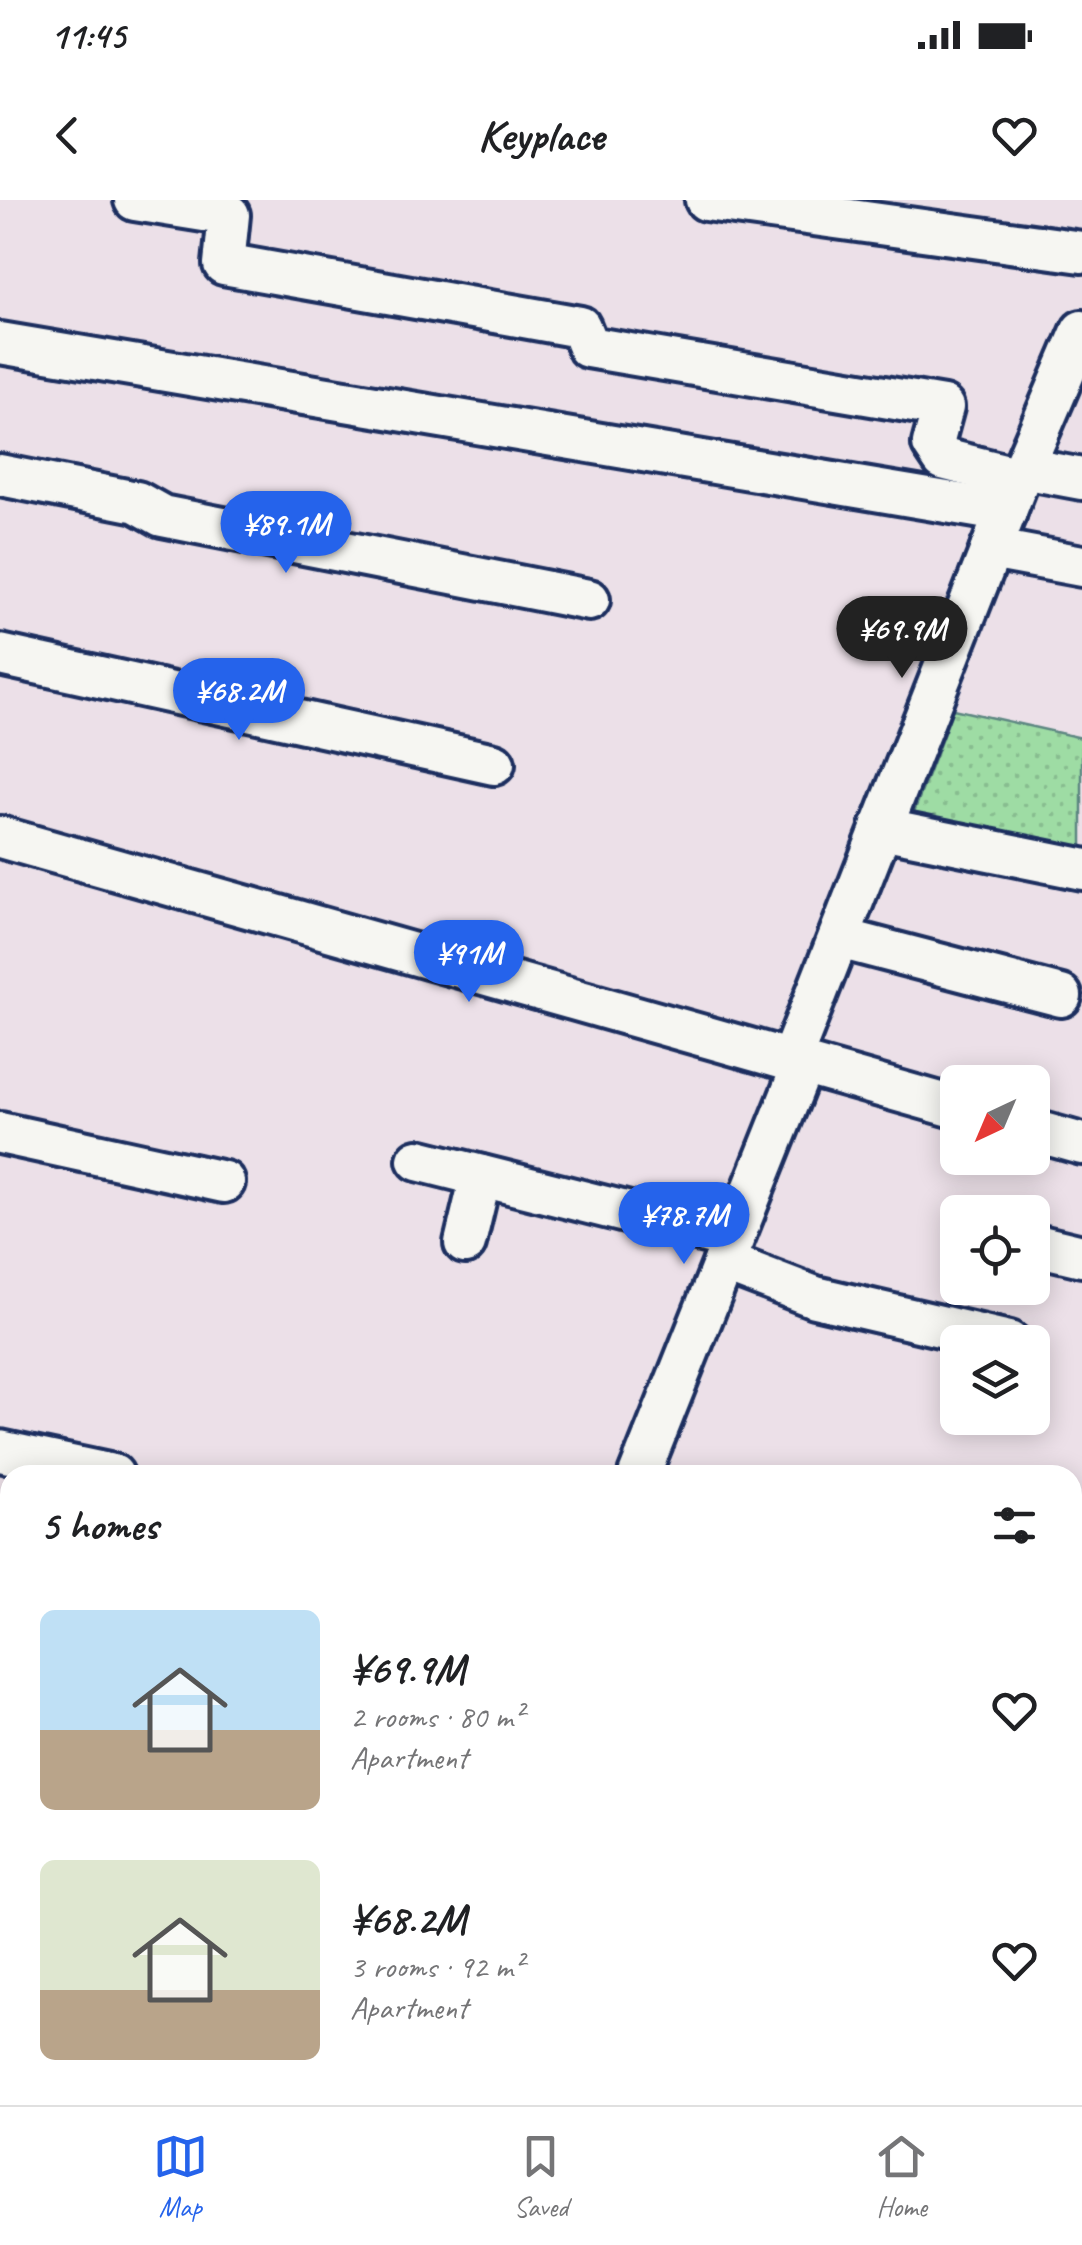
<!DOCTYPE html>
<meta charset="utf-8">
<style>
body{margin:0;font-family:Caveat,sans-serif;background:#f6f6f6;color:#202124;height:100vh;display:flex;flex-direction:column;font-size:38px;white-space:nowrap}
*{box-sizing:border-box;margin:0}
p{font-size:32px;color:#757577}
.icon{flex:none;width:55px;height:55px;fill:none;stroke:currentColor;stroke-width:2;stroke-linecap:round;stroke-linejoin:round}
.map{position:relative;flex:1;overflow:hidden}
.panel{position:absolute;left:0px;top:1265px;width:1082px;height:640px;display:flex;flex-direction:column;background:#fff;border-radius:30px 30px 0 0;box-shadow:0 5px 25px #0003}
.panel>*{flex:none}
.needle{width:65px;rotate:224deg}
.controls{position:absolute;left:940px;top:865px;display:grid;gap:20px}
.controls a{display:grid;place-items:center;width:110px;height:110px;border-radius:15px;background:#fff;box-shadow:0 5px 25px #0003;font-size:50px}
.price{position:absolute;translate:-50% -85px;padding:0 22px;border-radius:35px;background:#2563eb;color:#fff;font-size:32px;line-height:65px;filter:drop-shadow(0 2px 5px #0008)}
.price::after{content:'';position:absolute;left:50%;top:60px;width:30px;height:22px;margin-left:-15px;background:inherit;clip-path:polygon(0 0,100% 0,50% 100%)}
.price.current{background:#222;color:#fff}
ul{padding:0;list-style:none}
li{display:flex;align-items:center;gap:30px;height:250px;padding:0 40px}
li span{display:grid;place-items:center;flex:none;width:280px;height:200px;border-radius:15px;color:#555}
li>.icon{margin-inline-start:auto}
span .icon{width:120px;height:120px;fill:#fffc;stroke-width:1}
li b{font-size:42px}
h2{display:flex;justify-content:space-between;align-items:center;height:120px;padding:0 40px;font-size:42px}
.status{display:flex;justify-content:space-between;align-items:center;height:70px;padding:0 50px;background:#fff;direction:ltr}
.status svg{height:28px;fill:currentColor}
header{display:flex;justify-content:space-between;align-items:center;height:130px;padding:0 40px;background:#fff;font-size:45px;font-weight:700}
.tabs{display:flex;justify-content:space-around;align-items:center;height:140px;border-top:2px solid #e0e0e0;background:#fff;font-size:28px;color:#757577}
.tabs a{display:grid;justify-items:center;gap:5px}
.tabs .current{color:#2563eb}
.map>svg:first-child{display:block}
.grass{fill:url(#grass-dots);stroke:#5c8681;stroke-width:2.5}
.lines{fill:none;stroke-linecap:round;stroke-linejoin:round}
.minor-casing{stroke:#1b2f5e;stroke-width:48}
.major-casing{stroke:#1b2f5e;stroke-width:58}
.minor{stroke:#f6f6f2;stroke-width:40}
.major{stroke:#f6f6f2;stroke-width:50}
</style>
<div class="status"><b>11:45</b><svg viewBox="0 0 49 12"><path d="M0 12V9h3v3zM5 12V6h3v6zM10 12V3h3v9zM15 12V0h3v12zM26 1h20v11H26zM47 4h2v5h-2z"/></svg></div>
<header><svg class="icon" aria-label="back" viewBox="0 0 24 24"><path d="M15 5l-7 7 7 7"/></svg>Keyplace<svg class="icon" aria-label="heart" viewBox="0 0 24 24"><path d="M12 20l-8-8c-3-5 5-10 8-4 3-6 11-1 8 4z"/></svg></header>
<div class="map">
<svg width="1082" height="1905" viewBox="0 0 1082 1905">
<defs>
<pattern id="grass-dots" width="8" height="8" patternUnits="userSpaceOnUse" patternTransform="scale(2.5)"><rect width="8" height="8" fill="#9edca4"/><path d="M2 2h.1M6 6h.1" fill="none" stroke="#88bd90" stroke-width="1.8" stroke-linecap="round"/></pattern>
</defs>
<rect width="100%" height="100%" fill="#ece0e8"/>
<filter id="ink" filterUnits="userSpaceOnUse"><feTurbulence type="fractalNoise" baseFrequency=".01" numOctaves="2"/><feDisplacementMap in="SourceGraphic" scale="20" xChannelSelector="R" yChannelSelector="G"/><feConvolveMatrix kernelMatrix="1 2 1 2 8 2 1 2 1" color-interpolation-filters="sRGB"/></filter>
<g filter="url(#ink)">
<!-- grass -->
<polygon class="grass" points="953,509 1082,538 1082,658 909,625"/>
<g class="lines">
<!-- minor casing -->
<g class="minor-casing">
<g id="minor">
<polyline points="135,0 229,15 224,64 580,127 588,147 943,207 933,244 943,259 1019,278"/>
<polyline points="706,0 1082,52"/>
<polyline points="0,143 1006,312"/>
<polyline points="1023,268 1082,279"/>
<polyline points="0,275 137,302 162,316 589,400"/>
<polyline points="991,349 1082,366"/>
<polyline points="0,455 494,564"/>
<polyline points="881,628 1082,669"/>
<polyline points="0,637 958,908"/>
<polyline points="839,738 1061,796"/>
<polyline points="1032,930 1082,944"/>
<polyline points="0,933 224,982"/>
<polyline points="418,960 733,1039"/>
<polyline points="465,1043 481,976"/>
<polyline points="1032,1044 1082,1056"/>
<polyline points="724,1062 815,1097 1009,1142"/>
<polyline points="0,1251 113,1275"/>
<polyline points="639,1275 798,877 791,859 1019,278 1082,131"/>
<polyline points="1076,1336 1082,1337"/>
<polyline points="0,1441 10,1444"/>
<polyline points="1072,1473 1082,1475"/>
<polyline points="0,1632 10,1635"/>
<polyline points="1072,1740 1082,1743"/>
<polyline points="935,1895 970,1905"/>
<polyline points="2,1896 33,1905"/>
<polyline points="138,1905 141,1895"/>
<polyline points="378,1905 382,1895"/>
</g>
</g>
<!-- major casing -->
<g class="major-casing">
<g id="major">
<polyline points="0,1538 10,1541"/>
<polyline points="1072,1861 1082,1864"/>
</g>
</g>
<!-- minor -->
<use href="#minor" class="minor"/>
<!-- major -->
<use href="#major" class="major"/>
</g>
</g>
</svg>
<div class="controls">
<a><svg class="needle" viewBox="-14 -14 28 28"><path d="M0-13l5 13h-10z" fill="#e53935"/><path d="M0 13l5-13h-10z" fill="#757577"/></svg></a>
<a><svg class="icon" aria-label="locate" viewBox="0 0 24 24"><circle cx="12" cy="12" r="6"/><path d="M12 2v4M12 18v4M2 12h4M18 12h4"/></svg></a>
<a><svg class="icon" aria-label="layers" viewBox="0 0 24 24"><path d="M12 4l9 5-9 5-9-5zM3 14l9 5 9-5"/></svg></a>
</div>
<b class="price" style="left:286px;top:376px">¥89.1M</b>
<b class="price current" style="left:902px;top:481px">¥69.9M</b>
<b class="price" style="left:239px;top:543px">¥68.2M</b>
<b class="price" style="left:469px;top:805px">¥91M</b>
<b class="price" style="left:684px;top:1067px">¥78.7M</b>
<section class="panel">
<h2>5 homes<svg class="icon" aria-label="filters" viewBox="0 0 24 24"><path d="M4 7h16M4 17h16"/><circle cx="9" cy="7" r="2"/><circle cx="15" cy="17" r="2"/></svg></h2>
<ul>
<li><span style="background:linear-gradient(#bfe0f5 60%,#b9a48a 0)"><svg class="icon" aria-label="home" viewBox="0 0 24 24"><path d="M3 11l9-7 9 7M6 9v11h12V9"/></svg></span><div><b>¥69.9M</b><p>2 rooms · 80 m²</p><p>Apartment</p></div><svg class="icon" aria-label="heart" viewBox="0 0 24 24"><path d="M12 20l-8-8c-3-5 5-10 8-4 3-6 11-1 8 4z"/></svg></li>
<li><span style="background:linear-gradient(#dfe7d0 65%,#b9a48a 0)"><svg class="icon" aria-label="home" viewBox="0 0 24 24"><path d="M3 11l9-7 9 7M6 9v11h12V9"/></svg></span><div><b>¥68.2M</b><p>3 rooms · 92 m²</p><p>Apartment</p></div><svg class="icon" aria-label="heart" viewBox="0 0 24 24"><path d="M12 20l-8-8c-3-5 5-10 8-4 3-6 11-1 8 4z"/></svg></li>
</ul>
</section>
</div>
<nav class="tabs">
<a class="current"><svg class="icon" aria-label="map" viewBox="0 0 24 24"><path d="M3 6l6-2 6 2 6-2v14l-6 2-6-2-6 2zM9 4v14M15 6v14"/></svg>Map</a>
<a><svg class="icon" aria-label="saved" viewBox="0 0 24 24"><path d="M7 4h10v16l-5-4-5 4z"/></svg>Saved</a>
<a><svg class="icon" aria-label="home" viewBox="0 0 24 24"><path d="M3 11l9-7 9 7M6 9v11h12V9"/></svg>Home</a>
</nav>
